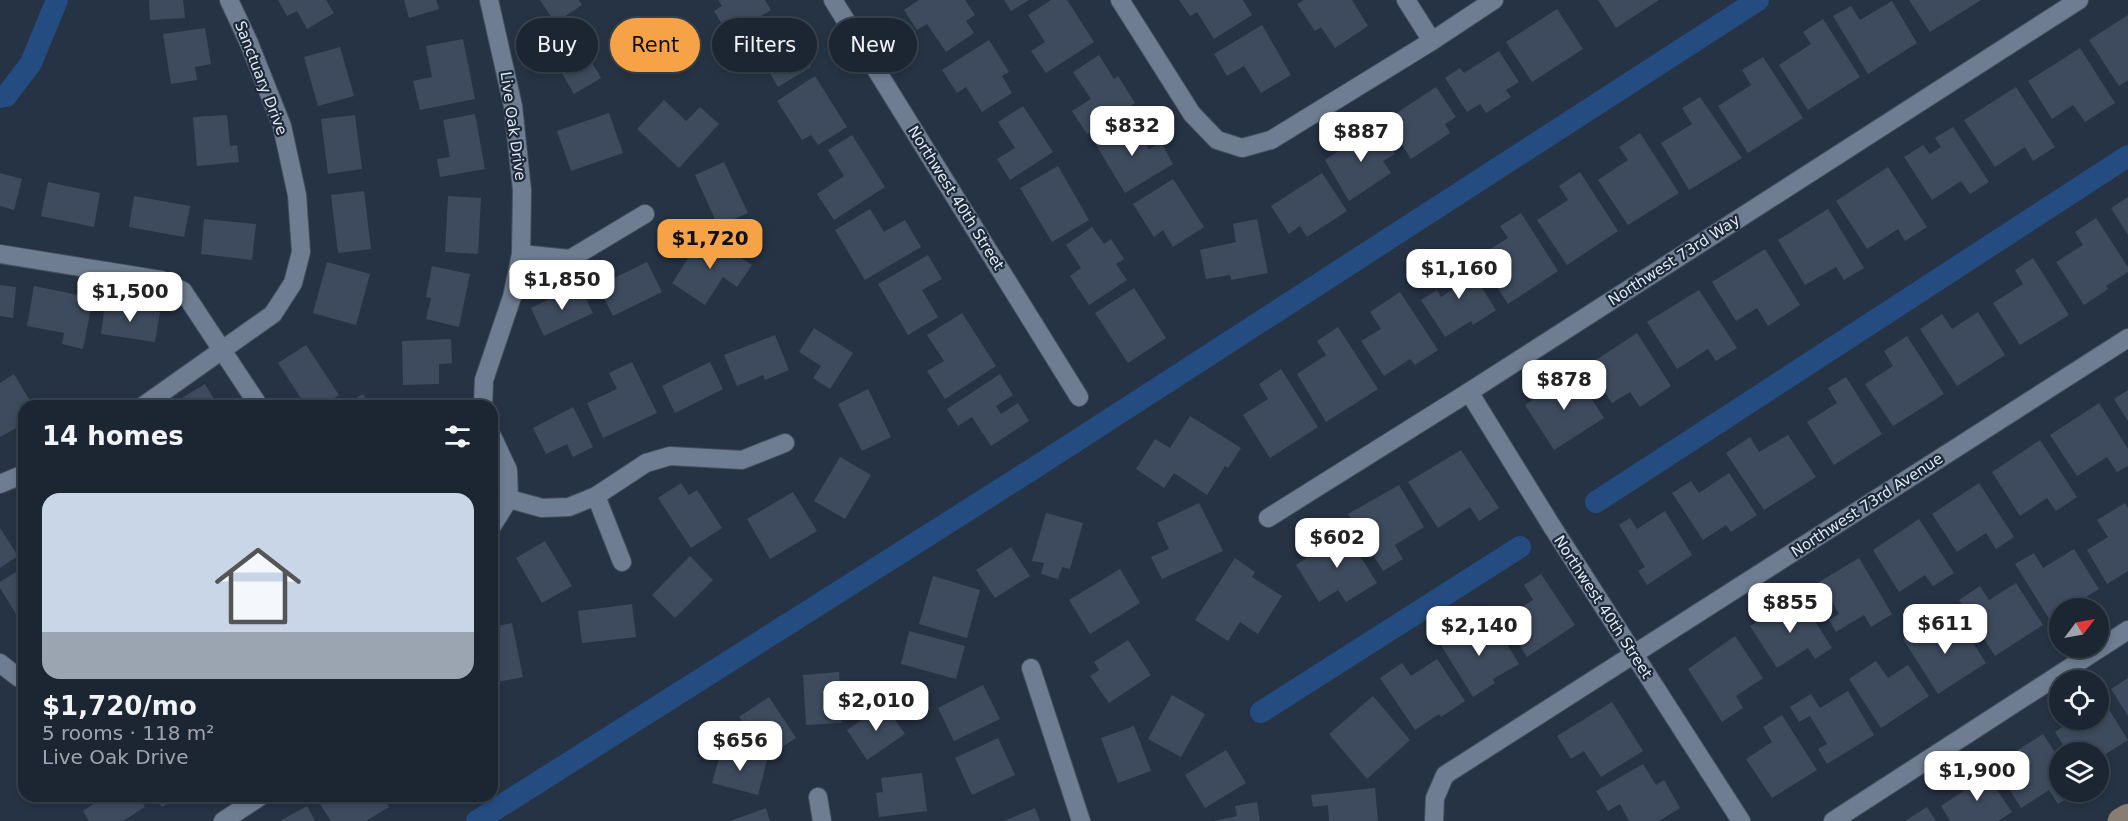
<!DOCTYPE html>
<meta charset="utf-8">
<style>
body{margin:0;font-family:"DejaVu Sans",sans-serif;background:#29323f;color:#f1f3f6;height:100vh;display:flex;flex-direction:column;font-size:22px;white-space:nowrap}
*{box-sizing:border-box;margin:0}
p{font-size:20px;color:#a0a5ac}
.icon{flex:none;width:33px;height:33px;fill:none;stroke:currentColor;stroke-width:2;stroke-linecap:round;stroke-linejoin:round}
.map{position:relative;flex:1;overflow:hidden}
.drawer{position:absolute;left:18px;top:400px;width:480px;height:402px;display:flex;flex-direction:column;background:#1c2633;border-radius:18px;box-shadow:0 3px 9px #0003,0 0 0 2px #3a434e}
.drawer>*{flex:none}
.guide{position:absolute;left:516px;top:18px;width:570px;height:54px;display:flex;gap:12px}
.needle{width:39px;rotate:58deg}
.fabs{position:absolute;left:2049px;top:598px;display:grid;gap:12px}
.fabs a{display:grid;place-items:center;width:60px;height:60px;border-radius:50%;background:#1c2633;box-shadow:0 3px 9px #0003,0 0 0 2px #3a434e;font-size:30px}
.price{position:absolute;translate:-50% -51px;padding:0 14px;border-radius:12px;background:#fff;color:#222;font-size:20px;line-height:39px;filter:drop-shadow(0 2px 3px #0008)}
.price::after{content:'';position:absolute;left:50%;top:36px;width:18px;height:14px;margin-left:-9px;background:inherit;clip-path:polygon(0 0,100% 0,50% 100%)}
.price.on{background:#f5a346;color:#111}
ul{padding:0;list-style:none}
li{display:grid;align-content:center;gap:12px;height:318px;padding:0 24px}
li span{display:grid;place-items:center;height:186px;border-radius:18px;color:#555}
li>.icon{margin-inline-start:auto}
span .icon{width:108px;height:108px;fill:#fffc;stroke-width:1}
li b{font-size:26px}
h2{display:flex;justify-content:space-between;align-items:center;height:72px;padding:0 24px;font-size:26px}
.pill{padding:0 21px;border-radius:27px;background:#1c2633;box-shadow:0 3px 9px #0003,0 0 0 2px #3a434e;font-size:21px;line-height:54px}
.pill.on{background:#f5a346;color:#111}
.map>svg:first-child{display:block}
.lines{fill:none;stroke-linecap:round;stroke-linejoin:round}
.canal{stroke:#244c80;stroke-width:22}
.building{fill:#3e4b5e}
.street-casing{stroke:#46505f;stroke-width:20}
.secondary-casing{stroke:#46505f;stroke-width:27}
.street{stroke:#6e7d91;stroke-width:18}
.secondary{stroke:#877d72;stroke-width:26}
.labels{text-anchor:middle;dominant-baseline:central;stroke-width:4.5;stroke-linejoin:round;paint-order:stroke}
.street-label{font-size:15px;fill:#e2eaf5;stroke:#1d2939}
</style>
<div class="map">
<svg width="2128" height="821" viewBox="0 0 2128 821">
<rect width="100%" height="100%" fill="#263344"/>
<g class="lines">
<!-- canal -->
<g class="canal">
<polyline points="0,97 6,96 31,63 57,0"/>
<polyline points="1596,502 2128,156"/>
<polyline points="1261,712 1520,547"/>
<polyline points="477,821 1028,472 1758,0"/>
</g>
</g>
<!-- building -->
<g class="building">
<polygon points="149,0 183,0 185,18 150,20"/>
<polygon points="278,0 326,0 334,13 307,29 297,11 287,16"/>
<polygon points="404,0 436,0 439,9 409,18"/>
<polygon points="540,0 579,0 582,5 555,23"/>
<polygon points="718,0 765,0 771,10 729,36 714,11 722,6"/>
<polygon points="919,0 965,0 975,15 966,21 974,33 946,52 927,24 917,30 904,10"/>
<polygon points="1004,0 1029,0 1011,11"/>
<polygon points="1051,0 1067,0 1094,42 1046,73 1031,51 1045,42 1028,15"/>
<polygon points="1179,0 1243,0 1252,15 1214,39 1197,12 1190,16"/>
<polygon points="1304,0 1352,0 1368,26 1335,48 1321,27 1315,31 1297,4"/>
<polygon points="1598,0 1659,0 1616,28"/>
<polygon points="1909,0 1981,0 1930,32"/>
<polygon points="1892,1 1917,43 1868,74 1833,16 1851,6 1860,20"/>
<polygon points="1557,9 1583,49 1532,82 1506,42"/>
<polygon points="2128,15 2128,80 2119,86 2089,40"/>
<polygon points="780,16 811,67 778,87 760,57 765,54 753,33"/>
<polygon points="1823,19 1860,77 1808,110 1779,65 1811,44 1803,32"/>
<polygon points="1262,25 1291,75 1261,93 1244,66 1227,76 1214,54"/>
<polygon points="571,27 601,78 574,94 544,43"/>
<polygon points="205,28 211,64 195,67 197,80 171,84 163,34"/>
<polygon points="463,39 475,99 420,110 413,81 432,77 426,46"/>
<polygon points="989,40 1009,72 1002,76 1012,93 982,112 966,87 957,93 942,70"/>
<polygon points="340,47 354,96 318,106 304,57"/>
<polygon points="2080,48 2115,103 2085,122 2073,105 2052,119 2028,81"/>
<polygon points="1499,51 1519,82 1506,90 1511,97 1486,113 1480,104 1467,112 1445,78 1460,68 1464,73"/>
<polygon points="1099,55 1114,79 1118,76 1135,103 1087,134 1072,111 1091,99 1073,72"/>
<polygon points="1763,57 1803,118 1748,153 1718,106 1751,85 1742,70"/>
<polygon points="815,76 847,127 818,145 811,135 802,140 777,101"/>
<polygon points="1436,87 1456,117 1445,124 1450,133 1411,159 1386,120"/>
<polygon points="2016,87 2055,147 2033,161 2025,147 1995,167 1964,120"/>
<polygon points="1700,97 1742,158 1689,190 1661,143 1692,124 1682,108"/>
<polygon points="664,100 686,121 700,107 719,124 679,168 637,129"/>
<polygon points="1023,106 1053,152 1010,180 997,159 1015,148 998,122"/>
<polygon points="609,113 623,153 571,171 557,131"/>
<polygon points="475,114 485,169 440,177 437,159 450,157 443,120"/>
<polygon points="227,115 230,146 237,145 239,162 197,166 193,117"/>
<polygon points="355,115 362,169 328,174 321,119"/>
<polygon points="1132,121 1149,149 1161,142 1173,164 1125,193 1095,143"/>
<polygon points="1377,126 1395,154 1383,161 1391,173 1349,201 1325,160"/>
<polygon points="1953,127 1989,182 1970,194 1961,181 1932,200 1904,157 1923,145 1930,154 1941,147 1935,138"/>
<polygon points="1640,133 1679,193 1628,225 1598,180 1628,160 1619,147"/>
<polygon points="852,135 885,187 834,220 817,194 844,176 828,150"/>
<polygon points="724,162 748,213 718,226 695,175"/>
<polygon points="1058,166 1089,220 1052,242 1020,188"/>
<polygon points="1888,167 1927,227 1905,241 1898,229 1867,249 1836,201"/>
<polygon points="1580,172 1618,231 1567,265 1537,220 1568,200 1559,186"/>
<polygon points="0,173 22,179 14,210 0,206"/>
<polygon points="1322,173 1347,211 1307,237 1300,226 1289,234 1271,206"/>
<polygon points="1173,179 1204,227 1173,247 1163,230 1154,237 1133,204"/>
<polygon points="48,182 100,193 94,227 41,216"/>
<polygon points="364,191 371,249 338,253 331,195"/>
<polygon points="134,196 190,206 184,237 129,227"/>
<polygon points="448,196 481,198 478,254 445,252"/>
<polygon points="2128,197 2128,235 2111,208"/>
<polygon points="870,209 884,232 905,220 921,247 865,280 835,230"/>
<polygon points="1828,209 1864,268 1844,280 1836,267 1805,285 1778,240"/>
<polygon points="1521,213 1558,271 1508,304 1477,257 1508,238 1500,226"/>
<polygon points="2096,218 2128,267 2128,272 2106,286 2108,289 2084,305 2056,262 2083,245 2075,232"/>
<polygon points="204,219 256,224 252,260 201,254"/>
<polygon points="1257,219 1268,273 1231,280 1230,275 1206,279 1200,250 1236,242 1233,224"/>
<polygon points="1092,227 1104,244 1111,239 1124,259 1116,264 1127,280 1089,305 1070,276 1081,268 1066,245"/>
<polygon points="704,234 752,265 737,287 723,277 705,305 672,283"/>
<polygon points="1765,249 1800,305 1768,326 1757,308 1736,321 1712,282"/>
<polygon points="928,255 942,279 922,290 938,317 908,335 878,284"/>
<polygon points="1461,255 1496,310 1473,325 1471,321 1445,337 1421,300 1437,290 1441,297 1455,288 1442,268"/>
<polygon points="2033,258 2069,315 2020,345 1993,303 2023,284 2015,270"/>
<polygon points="327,262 370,274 356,325 313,313"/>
<polygon points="647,262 662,292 613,316 598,286"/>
<polygon points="432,266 470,274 459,327 426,319 431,298 426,297"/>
<polygon points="0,285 16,287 13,318 0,316"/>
<polygon points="579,285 593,313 544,336 531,308"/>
<polygon points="34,286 93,298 83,349 62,344 64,333 27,326"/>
<polygon points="1134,288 1166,338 1128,363 1095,313"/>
<polygon points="1699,290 1737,348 1716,361 1708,349 1677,369 1647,322"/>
<polygon points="1400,292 1438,350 1415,365 1410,359 1384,376 1361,341 1381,329 1370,312"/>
<polygon points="105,304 160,312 155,342 101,334"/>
<polygon points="1978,312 2005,355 1957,386 1920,329 1942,314 1952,329"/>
<polygon points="962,313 996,366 945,399 927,371 944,361 927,335"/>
<polygon points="1338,327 1378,389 1326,422 1297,374 1326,355 1317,341"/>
<polygon points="814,328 853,353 830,389 813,378 821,366 799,352"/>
<polygon points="1637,333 1671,386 1640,407 1630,392 1612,403 1587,366"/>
<polygon points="775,335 789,370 765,380 763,375 737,386 724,355"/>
<polygon points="1907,336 1944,394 1893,426 1865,384 1893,366 1884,351"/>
<polygon points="451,339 452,363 439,364 439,384 403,385 402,341"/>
<polygon points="306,345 339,395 322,406 306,406 278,363"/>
<polygon points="632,362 657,413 603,438 587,403 617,389 609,373"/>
<polygon points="710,362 723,389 675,413 662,386"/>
<polygon points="1281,369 1318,427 1270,458 1243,415 1268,399 1259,384"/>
<polygon points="1574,372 1604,418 1554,450 1525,405"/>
<polygon points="14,374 33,406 24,406 24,424 0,437 0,383"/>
<polygon points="1000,374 1013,395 996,406 1001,414 1018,403 1029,421 991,446 972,417 958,426 947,409"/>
<polygon points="1846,377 1882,434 1834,465 1807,422 1837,403 1828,388"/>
<polygon points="205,384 218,406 181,406 177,401"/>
<polygon points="868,389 891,437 862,451 838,404"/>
<polygon points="2128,390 2128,421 2114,399"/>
<polygon points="363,394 370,406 342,406"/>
<polygon points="2099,403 2128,449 2128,466 2117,472 2107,457 2077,476 2050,435"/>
<polygon points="573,407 593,447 573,457 567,444 546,454 533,428"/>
<polygon points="1190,416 1241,448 1228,468 1225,466 1207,495 1174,473 1164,488 1136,469 1155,439 1170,448"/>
<polygon points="1788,435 1816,477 1764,510 1726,453 1750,437 1759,452"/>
<polygon points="2040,440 2077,497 2056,511 2047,498 2020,516 1992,472"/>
<polygon points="1461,450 1499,508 1479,521 1470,507 1438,528 1408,482"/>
<polygon points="840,457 871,475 845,519 814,501"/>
<polygon points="1729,473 1757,515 1731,532 1726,525 1703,540 1672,493 1691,481 1699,493"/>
<polygon points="681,483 689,495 697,490 722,528 691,548 658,498"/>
<polygon points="1979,483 2014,537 1996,549 1986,533 1957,552 1932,514"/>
<polygon points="1399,485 1424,527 1395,545 1403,559 1383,571 1348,514"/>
<polygon points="793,492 817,531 770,559 747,519"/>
<polygon points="1199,503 1223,551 1162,579 1151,557 1169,549 1157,523"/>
<polygon points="2125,503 2128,508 2128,571 2107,584 2087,550 2108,537 2097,520"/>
<polygon points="1665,511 1692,555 1647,585 1638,571 1645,567 1619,525 1630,518 1637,529"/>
<polygon points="1046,513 1083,523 1070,569 1062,567 1058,579 1041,574 1044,563 1032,561"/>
<polygon points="1919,519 1954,573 1933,586 1925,575 1899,592 1873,550"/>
<polygon points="1342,527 1377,583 1346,602 1338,590 1319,602 1296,565 1322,548 1318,543"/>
<polygon points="0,528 18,556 0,568"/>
<polygon points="545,541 572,586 542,603 516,558"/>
<polygon points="1011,547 1030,576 995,598 976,570"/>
<polygon points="2074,549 2099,589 2067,609 2060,609 2060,614 2050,620 2015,564 2034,553 2043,568"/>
<polygon points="690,556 713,580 675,618 652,595"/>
<polygon points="1235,558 1255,572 1252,577 1282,596 1258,634 1240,622 1228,641 1195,620"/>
<polygon points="1859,558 1892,614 1871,627 1864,615 1836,632 1829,620 1839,614 1826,592 1815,599 1809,588"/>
<polygon points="24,567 24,627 0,588 0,582"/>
<polygon points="1120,569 1140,603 1090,634 1069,600"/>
<polygon points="1541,574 1575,625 1527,657 1503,619 1533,600 1524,585"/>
<polygon points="933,576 980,590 967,638 919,624"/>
<polygon points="2016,583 2043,625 1995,656 1959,600 1980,586 1989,600"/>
<polygon points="1801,599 1832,648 1815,659 1808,648 1777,668 1750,626 1776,609 1779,614"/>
<polygon points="632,604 636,637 582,643 578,611"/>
<polygon points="1959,621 1986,663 1938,694 1903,639 1924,625 1933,638"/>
<polygon points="512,623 523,677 492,683 492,627"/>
<polygon points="1494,623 1519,664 1493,679 1495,683 1473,697 1439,642 1462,628 1468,639"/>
<polygon points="909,631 965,646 956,679 901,664"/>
<polygon points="1735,636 1763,678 1736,696 1743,708 1722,722 1688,669"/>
<polygon points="1128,640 1151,675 1109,703 1090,676 1099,670 1094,662"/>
<polygon points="1437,659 1465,701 1441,717 1439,714 1415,730 1380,678 1402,663 1411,676"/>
<polygon points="1876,661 1888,678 1908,665 1929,696 1881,728 1849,679"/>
<polygon points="839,672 842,723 806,725 803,675"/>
<polygon points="2128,678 2128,716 2111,689"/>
<polygon points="983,685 1000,719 954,741 938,708"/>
<polygon points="1848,691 1874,735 1827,764 1818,749 1827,744 1810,716 1799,722 1790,707 1811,694 1820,708"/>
<polygon points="1172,695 1205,714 1181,757 1148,739"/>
<polygon points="1373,696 1410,740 1367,779 1329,734"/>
<polygon points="769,697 796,738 766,757 739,717"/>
<polygon points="2101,697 2128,740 2098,759 2098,753 2068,753 2055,732 2073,720 2098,720 2098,699"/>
<polygon points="1612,702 1643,751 1601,777 1584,751 1571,759 1557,736"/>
<polygon points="884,704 905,734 867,760 847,730"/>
<polygon points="1782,715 1817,770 1772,798 1746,759 1772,742 1763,727"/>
<polygon points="1134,726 1151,771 1118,783 1101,738"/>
<polygon points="2043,734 2060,760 2060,792 2079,792 2058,804 2049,790 2021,808 1994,765"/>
<polygon points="998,738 1015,775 972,795 955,758"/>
<polygon points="722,748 767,760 758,795 712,783"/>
<polygon points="1226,750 1246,783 1205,808 1185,775"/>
<polygon points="1643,764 1656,785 1664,780 1680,808 1659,821 1629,821 1620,804 1608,811 1596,791"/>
<polygon points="1984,771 2012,812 1998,821 1950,821 1941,806 1968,788 1965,783"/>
<polygon points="922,773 927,811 879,817 876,793 883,792 881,778"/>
<polygon points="1375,788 1378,821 1329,821 1328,805 1313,807 1311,795"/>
<polygon points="105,796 138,796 145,807 123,821 89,821 83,811"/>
<polygon points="155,796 180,796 162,807"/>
<polygon points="332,796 383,796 389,807 366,821 331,821 320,804"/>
<polygon points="1257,802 1260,821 1214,821 1237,816 1235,806"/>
<polygon points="307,806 315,821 280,821"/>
<polygon points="1927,807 1936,821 1905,821"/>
<polygon points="766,808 770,821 730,821"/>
<polygon points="1035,808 1040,821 1004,821"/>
</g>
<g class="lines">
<!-- street casing -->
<g class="street-casing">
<g id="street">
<polyline points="833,0 1079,397"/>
<polyline points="1120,0 1192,114 1217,140 1242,148 1271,140 1432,41 1494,0"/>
<polyline points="1406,0 1432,41"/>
<polyline points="0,254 161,280 183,291 259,406"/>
<polyline points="521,254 570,259 645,214"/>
<polyline points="1469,392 1553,528 1741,821"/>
<polyline points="143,406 273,314 293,283 301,252 297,195 282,126 249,43 229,0"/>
<polyline points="483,406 484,380 512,297 521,254 522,190 513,106 489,0"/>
<polyline points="492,436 508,470 509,499"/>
<polyline points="0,484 24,474"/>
<polyline points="596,496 622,562"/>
<polyline points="1268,518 1469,392 2079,0"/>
<polyline points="492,526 509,499 542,508 569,507 596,496 646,463 670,456 742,460 785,443"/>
<polyline points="0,663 19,678 24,678"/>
<polyline points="1031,668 1081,821"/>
<polyline points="818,797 822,821"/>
<polyline points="223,821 261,796"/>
<polyline points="1434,821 1435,798 1445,775 2128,338"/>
<polyline points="1833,821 2128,630"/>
</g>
</g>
<!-- secondary casing -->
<g class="secondary-casing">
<polyline id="secondary" points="2121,821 2128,817"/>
</g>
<!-- street -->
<use href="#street" class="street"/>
<!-- secondary -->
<use href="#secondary" class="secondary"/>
</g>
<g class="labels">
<!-- street labels -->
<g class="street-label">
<text transform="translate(261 78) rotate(69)">Sanctuary Drive</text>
<text transform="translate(513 126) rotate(82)">Live Oak Drive</text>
<text transform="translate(956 198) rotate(58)">Northwest 40th Street</text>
<text transform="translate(1674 260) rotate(-33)">Northwest 73rd Way</text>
<text transform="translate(1867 505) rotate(-33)">Northwest 73rd Avenue</text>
<text transform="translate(1603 607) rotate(57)">Northwest 40th Street</text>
</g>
</g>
</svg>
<div class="fabs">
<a><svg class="needle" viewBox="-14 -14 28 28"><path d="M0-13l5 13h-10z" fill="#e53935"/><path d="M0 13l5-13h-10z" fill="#a0a5ac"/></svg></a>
<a><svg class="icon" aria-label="locate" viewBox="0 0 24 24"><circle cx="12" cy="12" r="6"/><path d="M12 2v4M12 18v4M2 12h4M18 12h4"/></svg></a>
<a><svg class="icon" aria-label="layers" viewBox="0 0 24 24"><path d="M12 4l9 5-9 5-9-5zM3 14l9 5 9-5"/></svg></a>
</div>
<b class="price" style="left:1132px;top:157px">$832</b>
<b class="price" style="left:1361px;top:163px">$887</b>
<b class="price on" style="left:710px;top:270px">$1,720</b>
<b class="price" style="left:1459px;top:300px">$1,160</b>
<b class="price" style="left:562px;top:311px">$1,850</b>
<b class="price" style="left:130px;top:323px">$1,500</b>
<b class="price" style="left:1564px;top:411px">$878</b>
<b class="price" style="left:1337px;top:569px">$602</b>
<b class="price" style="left:1790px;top:634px">$855</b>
<b class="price" style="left:1945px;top:655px">$611</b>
<b class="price" style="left:1479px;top:657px">$2,140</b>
<b class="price" style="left:876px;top:732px">$2,010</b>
<b class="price" style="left:740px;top:772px">$656</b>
<b class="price" style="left:1977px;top:802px">$1,900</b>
<div class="guide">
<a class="pill">Buy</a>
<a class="pill on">Rent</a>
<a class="pill">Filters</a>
<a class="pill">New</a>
</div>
<section class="drawer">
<h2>14 homes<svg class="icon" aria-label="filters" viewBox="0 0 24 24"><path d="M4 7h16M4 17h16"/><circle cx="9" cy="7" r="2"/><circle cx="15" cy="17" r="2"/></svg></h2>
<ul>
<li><span style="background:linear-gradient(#c9d6e8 75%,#9aa5b1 0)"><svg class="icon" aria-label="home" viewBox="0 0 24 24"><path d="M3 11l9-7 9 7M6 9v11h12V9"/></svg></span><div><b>$1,720/mo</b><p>5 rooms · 118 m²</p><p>Live Oak Drive</p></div></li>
</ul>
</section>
</div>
